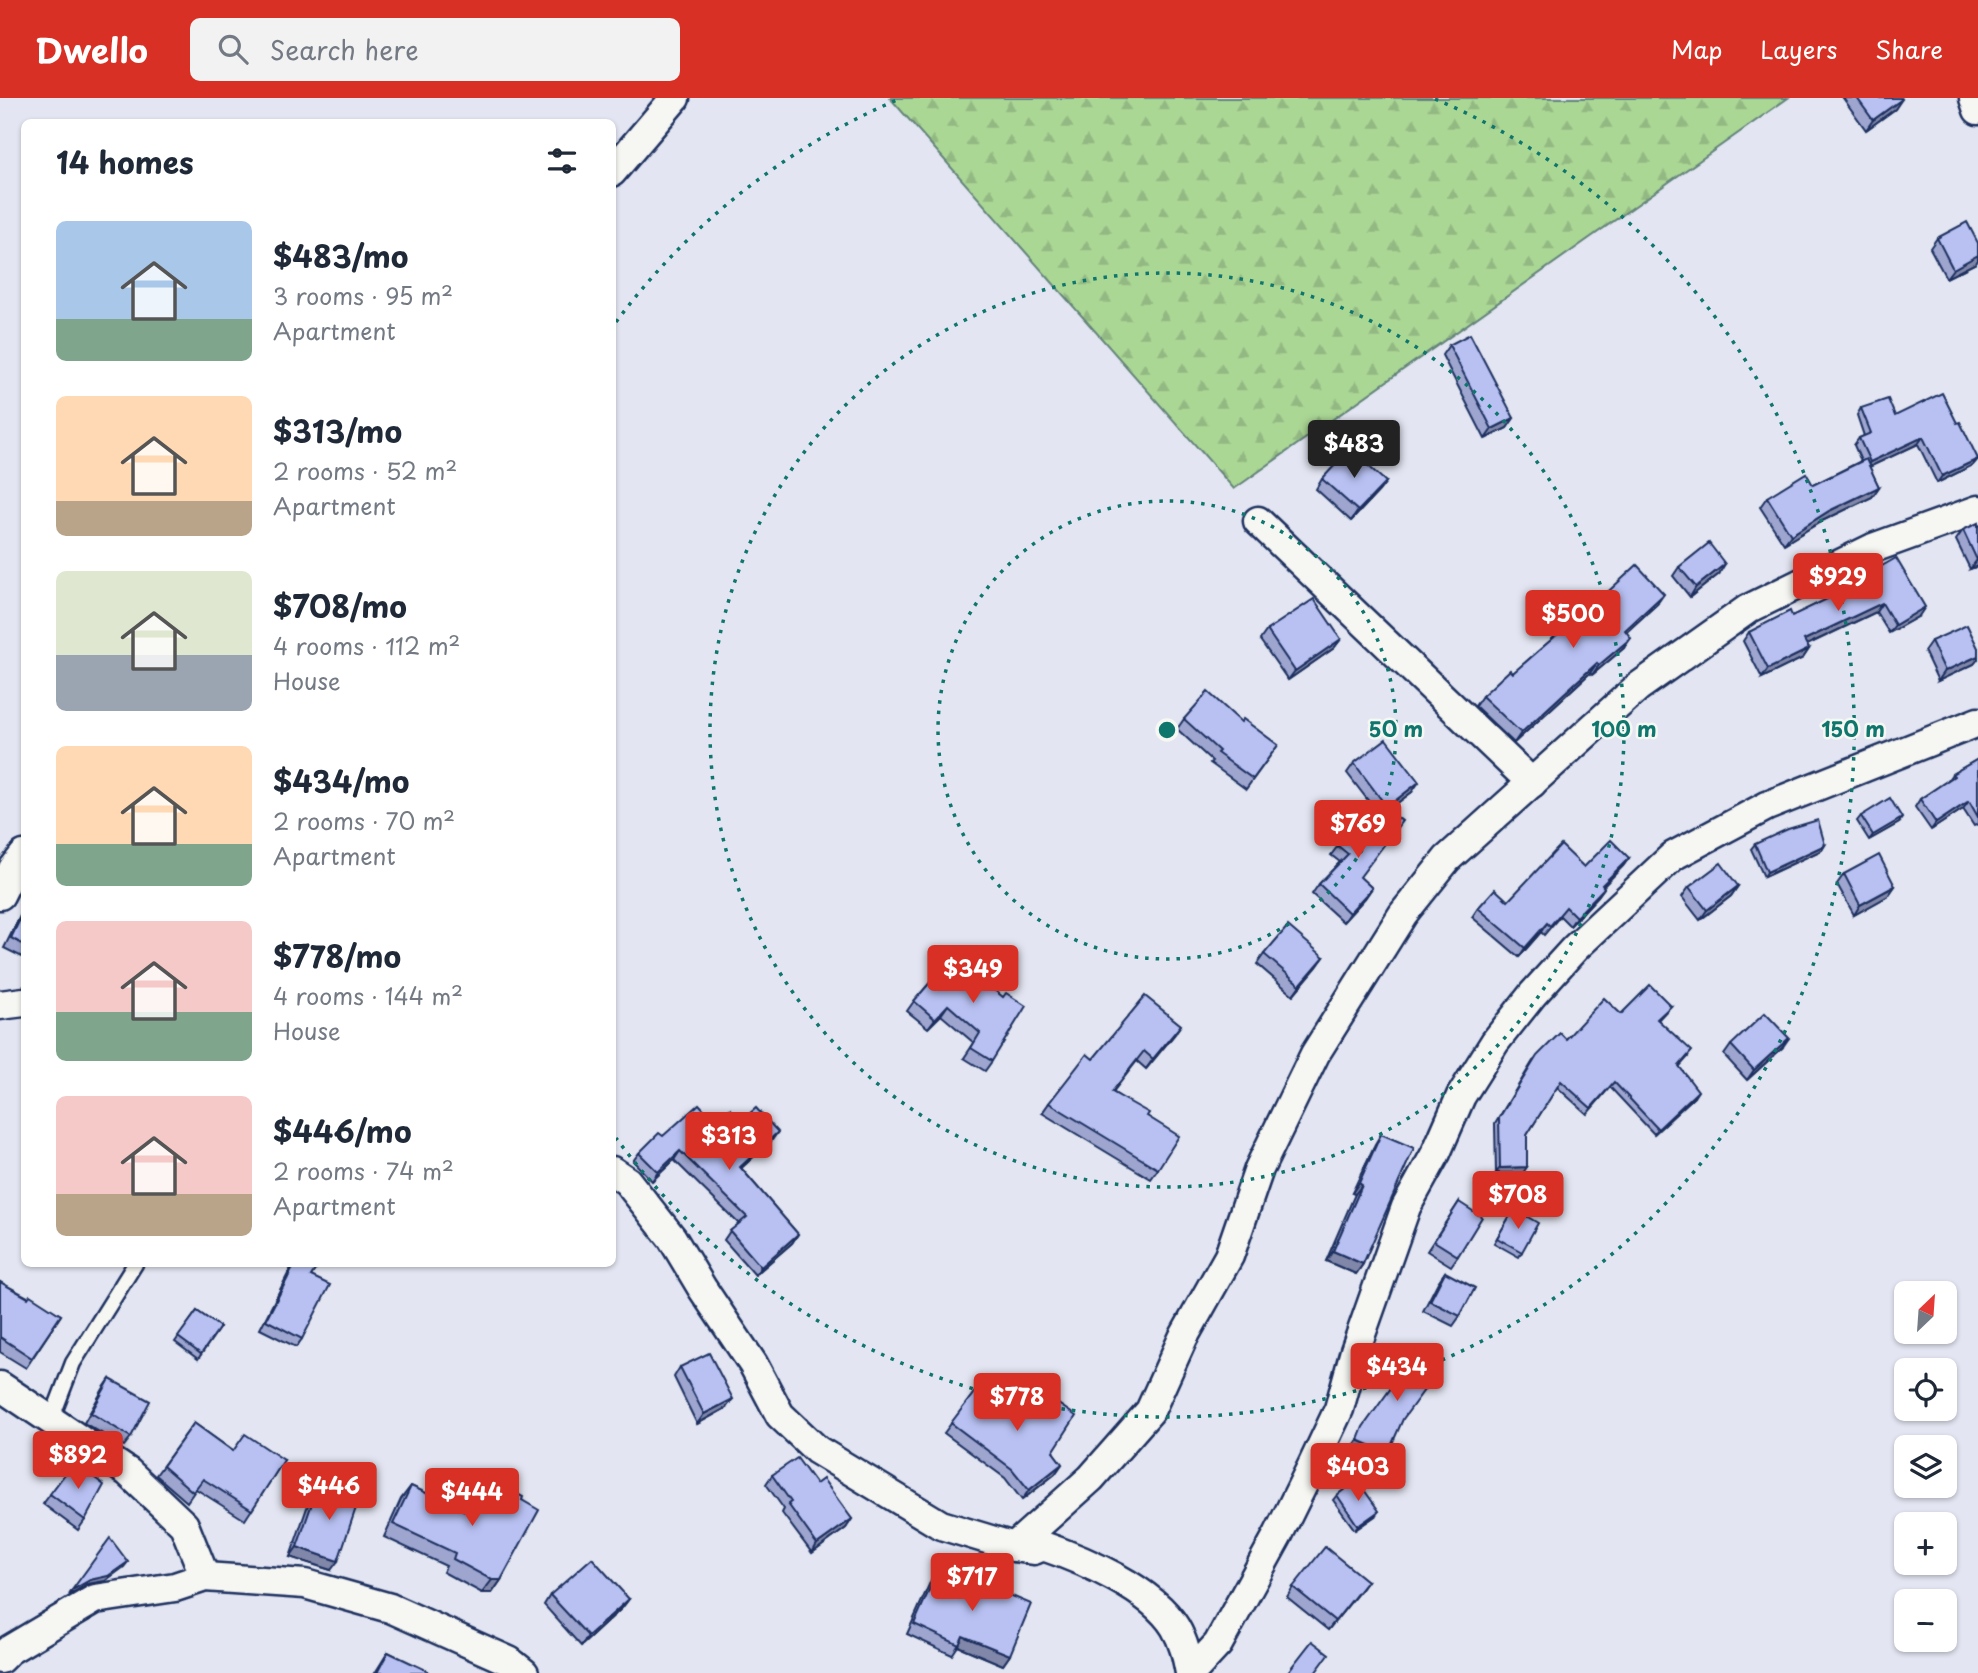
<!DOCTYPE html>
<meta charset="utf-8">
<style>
body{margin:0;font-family:"Playpen Sans",sans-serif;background:#f2f2f3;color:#1f2937;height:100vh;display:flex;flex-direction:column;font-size:26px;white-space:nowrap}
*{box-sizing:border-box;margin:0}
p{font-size:23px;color:#747a83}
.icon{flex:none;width:38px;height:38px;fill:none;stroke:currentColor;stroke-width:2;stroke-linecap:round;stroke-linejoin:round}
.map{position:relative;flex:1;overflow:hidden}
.details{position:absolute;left:21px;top:21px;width:595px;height:1148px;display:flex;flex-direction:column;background:#fff;border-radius:10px;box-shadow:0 2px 5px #0004}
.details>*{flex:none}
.needle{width:46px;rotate:25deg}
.fabs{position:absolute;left:1894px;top:1183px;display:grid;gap:14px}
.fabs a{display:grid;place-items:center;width:63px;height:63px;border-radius:10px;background:#fff;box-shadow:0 2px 5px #0004;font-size:35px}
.price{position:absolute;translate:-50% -60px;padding:0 16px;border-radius:7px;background:#d93025;color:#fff;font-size:23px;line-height:46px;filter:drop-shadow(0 2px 4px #0008)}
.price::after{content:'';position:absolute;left:50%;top:42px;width:21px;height:16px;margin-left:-10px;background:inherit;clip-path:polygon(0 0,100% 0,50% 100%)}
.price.on{background:#222;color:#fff}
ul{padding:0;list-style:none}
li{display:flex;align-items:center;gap:21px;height:175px;padding:0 35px}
li span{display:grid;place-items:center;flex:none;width:196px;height:140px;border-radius:10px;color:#555}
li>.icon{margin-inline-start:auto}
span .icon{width:84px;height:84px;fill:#fffc;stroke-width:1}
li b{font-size:30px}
h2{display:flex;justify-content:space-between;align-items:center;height:84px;padding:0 35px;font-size:30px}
header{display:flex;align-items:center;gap:42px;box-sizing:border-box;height:98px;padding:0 35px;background:#d93025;color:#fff}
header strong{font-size:33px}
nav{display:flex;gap:38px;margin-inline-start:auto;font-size:24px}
.search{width:490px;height:63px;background:#f2f2f3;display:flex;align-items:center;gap:18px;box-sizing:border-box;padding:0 24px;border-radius:10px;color:#747a83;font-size:26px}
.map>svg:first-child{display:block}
.forest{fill:url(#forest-firs);stroke:#63837a;stroke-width:2}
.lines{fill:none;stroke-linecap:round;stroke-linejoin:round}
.lane-casing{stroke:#1b2f5e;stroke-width:19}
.street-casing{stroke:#1b2f5e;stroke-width:33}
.lane{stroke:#f6f6f2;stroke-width:14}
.street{stroke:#f6f6f2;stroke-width:28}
.wall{fill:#9ea6d0;stroke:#1b2f5e;stroke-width:2}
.shaded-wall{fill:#8187a9;stroke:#1b2f5e;stroke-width:2}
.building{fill:#b8c1f2;stroke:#1b2f5e;stroke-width:2}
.ring{fill:none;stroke:#0f766e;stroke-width:3.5;stroke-dasharray:3.5 7}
.centre{fill:#0f766e;stroke:#f6f6f2;stroke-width:3.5}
.ring-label{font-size:21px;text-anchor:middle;font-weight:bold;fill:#0f766e;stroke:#f6f6f2;stroke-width:5;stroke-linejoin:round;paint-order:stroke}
</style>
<header>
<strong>Dwello</strong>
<div class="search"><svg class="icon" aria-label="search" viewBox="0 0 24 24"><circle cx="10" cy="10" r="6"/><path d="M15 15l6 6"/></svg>Search here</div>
<nav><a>Map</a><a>Layers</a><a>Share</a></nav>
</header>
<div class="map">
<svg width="1978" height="1575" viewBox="0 0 1978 1575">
<defs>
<pattern id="forest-firs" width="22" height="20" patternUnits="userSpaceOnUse" patternTransform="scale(1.75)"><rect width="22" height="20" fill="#abd795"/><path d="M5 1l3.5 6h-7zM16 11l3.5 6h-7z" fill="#93b983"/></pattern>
</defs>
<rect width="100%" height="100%" fill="#e3e6f2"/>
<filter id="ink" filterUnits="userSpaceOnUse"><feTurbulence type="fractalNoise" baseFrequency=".0143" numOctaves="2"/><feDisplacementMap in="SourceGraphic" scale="14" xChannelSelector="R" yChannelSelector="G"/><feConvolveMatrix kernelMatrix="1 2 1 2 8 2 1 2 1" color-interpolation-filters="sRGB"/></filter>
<g filter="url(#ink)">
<!-- forest -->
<polygon class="forest" points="890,0 1788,0 1234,391"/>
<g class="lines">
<!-- lane casing -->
<g class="lane-casing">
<polyline id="lane" points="51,1322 73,1265 135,1166"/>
</g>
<!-- street casing -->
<g class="street-casing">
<g id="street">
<polyline points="1974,0 1978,12"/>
<polyline points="612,74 675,0"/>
<polyline points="1258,423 1532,685"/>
<polyline points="0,797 13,771 24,757"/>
<polyline points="0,907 24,904"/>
<path d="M612,1073L627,1083L672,1140L702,1190L753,1266L780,1317L817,1352L941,1427L1014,1449L1034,1452L1043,1448C1084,1462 1152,1491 1175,1529C1184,1544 1187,1559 1190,1575"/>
<polyline points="0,1288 128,1374 184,1427 205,1479"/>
<polyline points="1014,1449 1091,1380 1150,1313 1183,1240 1229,1158 1259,1071 1315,956 1403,816 1447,761 1638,589 1748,511 1873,450 1978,412"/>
<polyline points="0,1561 9,1552 95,1501 175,1489 205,1479 305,1486 390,1510 509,1563 524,1575"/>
<polyline points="1191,1575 1218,1546 1278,1437 1313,1366 1339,1311 1355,1253 1406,1109 1436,1055 1461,998 1495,944 1533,896 1575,850 1673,758 1767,708 1978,624"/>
</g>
</g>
<!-- lane -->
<use href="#lane" class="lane"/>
<!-- street -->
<use href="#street" class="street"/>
</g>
<!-- wall -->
<g class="wall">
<polygon points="1843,0 1901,0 1895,11 1866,32"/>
<polygon points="1937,140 1978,145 1978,162 1976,165 1946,180 1930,150"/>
<polygon points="1449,247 1514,320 1507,330 1485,341 1442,257"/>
<polygon points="1861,310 1895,318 1957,325 1978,361 1973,367 1937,385 1918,346 1869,369 1879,389 1872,399 1822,423 1784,446 1760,409 1767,399 1813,387 1861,363 1854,347 1859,340 1864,338 1857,317"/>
<polygon points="1322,381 1386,384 1379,393 1351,423 1316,391"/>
<polygon points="1978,425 1978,468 1970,471 1956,442 1963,432"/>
<polygon points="1679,469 1719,476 1690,499 1673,478"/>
<polygon points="1866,477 1919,518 1889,535 1876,514 1807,547 1809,551 1803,560 1762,580 1743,543 1749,534 1792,518 1861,485"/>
<polygon points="1599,502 1657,506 1626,534 1624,550 1592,577 1590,575 1514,645 1475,608 1482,598 1513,575 1557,537 1554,534 1561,524"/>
<polygon points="1267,532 1341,541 1334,550 1288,582 1260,542"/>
<polygon points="1931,543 1978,550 1978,561 1974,566 1938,583 1924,553"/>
<polygon points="1184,621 1241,624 1278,647 1246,691 1210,665 1212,663 1177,631"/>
<polygon points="1978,661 1978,726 1974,728 1963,711 1931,732 1915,709 1920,701 1947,683 1952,676"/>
<polygon points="1354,665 1412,694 1380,718 1347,675"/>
<polygon points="1361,717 1360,779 1372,790 1365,800 1343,824 1312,796 1319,786 1340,764 1331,757"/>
<polygon points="1861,718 1899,725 1869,742 1857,723"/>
<polygon points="1755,746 1825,747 1822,752 1764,779 1751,751"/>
<polygon points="1629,760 1623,768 1603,788 1604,790 1598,798 1570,828 1560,818 1544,837 1541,834 1519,859 1472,819 1478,810 1508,803 1584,769"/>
<polygon points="1844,776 1895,788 1888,798 1854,817 1837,786"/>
<polygon points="1738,788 1731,798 1700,822 1682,799 1689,789"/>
<polygon points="24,812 24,860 4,850 20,818"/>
<polygon points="1264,856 1324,859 1293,897 1257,866"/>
<polygon points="953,858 992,963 985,973 964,960 974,945 941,917 928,930 907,913 914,903"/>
<polygon points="1671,908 1658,922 1688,959 1679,969 1694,999 1654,1036 1610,989 1587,1016 1557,989 1527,1037 1523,1075 1496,1075 1495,1026 1533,963 1566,941 1621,916"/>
<polygon points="1174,937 1146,971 1137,963 1113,994 1147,1018 1158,1071 1151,1081 1042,1015 1049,1005 1093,961"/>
<polygon points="1731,947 1782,950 1747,982 1724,957"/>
<polygon points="713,1021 708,1028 710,1030 741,1023 772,1042 741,1070 798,1136 792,1145 755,1177 724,1142 730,1133 739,1126 674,1062 652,1083 633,1063 639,1055 663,1038"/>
<polygon points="1381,1036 1363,1166 1356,1176 1326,1163 1355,1096 1352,1095 1375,1046"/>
<polygon points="1459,1104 1458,1158 1451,1168 1427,1153"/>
<polygon points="1514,1111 1522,1154 1519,1159 1494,1145"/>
<polygon points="293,1166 319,1166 311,1178 302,1241 296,1249 260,1231"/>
<polygon points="1445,1174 1460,1218 1453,1228 1423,1213 1438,1184"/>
<polygon points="0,1184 61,1217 26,1270 0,1254"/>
<polygon points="197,1213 220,1229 198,1261 175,1244"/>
<polygon points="680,1269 726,1310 697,1326 674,1279"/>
<polygon points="110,1281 131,1339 124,1348 84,1325 103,1291"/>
<polygon points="980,1287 1053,1354 1062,1366 1055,1376 1022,1402 1005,1380 944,1335"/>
<polygon points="194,1325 233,1353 284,1362 245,1422 196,1391 187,1404 156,1377"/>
<polygon points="74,1364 85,1422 78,1432 43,1406"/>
<polygon points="772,1377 816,1386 852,1421 846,1430 812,1455 782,1415 784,1411 766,1386"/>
<polygon points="494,1383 522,1402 501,1482 492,1495 482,1495 443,1474 446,1468 384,1439 401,1401 411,1388 474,1417 485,1397"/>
<polygon points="319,1385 331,1472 290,1459 312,1395"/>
<polygon points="1337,1397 1375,1418 1355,1432 1333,1402"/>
<polygon points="939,1470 991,1493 993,1490 1010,1557 1003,1567 958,1548 952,1557 907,1536 932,1480"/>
<polygon points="1367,1483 1328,1532 1287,1499 1293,1489"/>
<polygon points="550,1497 629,1501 622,1510 581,1548 544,1507"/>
<polygon points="388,1554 428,1575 375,1575"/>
</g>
<!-- shaded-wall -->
<g class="shaded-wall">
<polygon points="1902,1 1895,11 1866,32 1873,22"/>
<polygon points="1978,157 1978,162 1976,165 1946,180 1953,171"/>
<polygon points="1514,320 1507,330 1485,341 1492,331"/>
<polygon points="1923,339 1918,346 1865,371 1870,364"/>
<polygon points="1978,361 1973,367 1937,385 1942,378"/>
<polygon points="1386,384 1379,393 1351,423 1358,413"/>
<polygon points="1879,389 1872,399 1822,423 1784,446 1791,437 1829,413"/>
<polygon points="1978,461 1978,468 1970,471 1977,462"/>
<polygon points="1725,466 1719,476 1690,499 1696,489"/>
<polygon points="1664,496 1657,506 1618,542 1625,532"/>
<polygon points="1882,505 1876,514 1798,551 1804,542"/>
<polygon points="1925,509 1919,518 1889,535 1895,527"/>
<polygon points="1631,540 1624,550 1592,577 1599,567"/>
<polygon points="1341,541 1334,550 1288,582 1295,573"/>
<polygon points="1809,551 1803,560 1762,580 1768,571"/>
<polygon points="1978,558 1978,561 1974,566 1938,583 1945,573"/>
<polygon points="1597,565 1590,575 1514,645 1521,635"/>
<polygon points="1419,684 1412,694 1380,718 1387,709"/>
<polygon points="1969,703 1963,711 1931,732 1936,725"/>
<polygon points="1902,720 1899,725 1869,742 1873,737"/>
<polygon points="1825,747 1822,752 1764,779 1767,774"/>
<polygon points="1629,760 1623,768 1596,796 1602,787"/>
<polygon points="1738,788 1731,798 1700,822 1707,812"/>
<polygon points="1895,788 1888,798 1854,817 1860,807"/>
<polygon points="1372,790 1365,800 1343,824 1349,815"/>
<polygon points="1604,790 1598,798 1570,828 1576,819"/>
<polygon points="1547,825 1541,834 1519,859 1525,850"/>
<polygon points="1324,859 1317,869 1293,897 1300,887"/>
<polygon points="948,907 941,917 928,930 935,921"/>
<polygon points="1181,927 1174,937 1146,971 1153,961"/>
<polygon points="1789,940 1782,950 1747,982 1754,972"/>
<polygon points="1698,993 1694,999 1654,1036 1658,1031"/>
<polygon points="778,1034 772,1042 734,1077 740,1069"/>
<polygon points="680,1053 674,1062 652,1083 658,1074"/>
<polygon points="1527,1069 1523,1075 1496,1075 1500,1070"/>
<polygon points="1359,1085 1362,1087 1355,1096 1352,1095"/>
<polygon points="798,1136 792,1145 755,1177 761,1169"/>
<polygon points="1333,1153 1363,1166 1356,1176 1326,1163"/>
<polygon points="733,1301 726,1310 697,1326 704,1316"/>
<polygon points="1358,1342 1388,1355 1385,1360 1354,1347"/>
<polygon points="1062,1366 1055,1376 1022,1402 1029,1392"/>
<polygon points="1379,1413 1375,1418 1355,1432 1358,1428"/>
<polygon points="852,1421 846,1430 812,1455 817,1446"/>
<polygon points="297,1449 338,1463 331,1472 290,1459"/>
<polygon points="128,1464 124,1469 105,1483 87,1486 69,1497 72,1492 90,1482"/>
<polygon points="492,1482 501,1482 492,1495 482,1495"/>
<polygon points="1367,1483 1360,1493 1328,1532 1335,1523"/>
<polygon points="629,1501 622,1510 581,1548 588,1538"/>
<polygon points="963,1538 1010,1557 1003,1567 958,1548"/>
</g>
<!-- building -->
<g class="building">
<polygon points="1857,0 1901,0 1902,1 1873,22"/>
<polygon points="1967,124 1978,145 1978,157 1953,171 1937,140"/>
<polygon points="1470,236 1514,320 1492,331 1449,247"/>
<polygon points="1942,295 1957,325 1960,324 1978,361 1942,378 1923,339 1870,364 1859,340 1871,335 1861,310 1888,301 1895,318"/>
<polygon points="1350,351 1386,384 1358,413 1322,381"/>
<polygon points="1866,361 1879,389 1829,413 1791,437 1767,399 1806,375 1813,387"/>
<polygon points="1978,425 1978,461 1977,462 1963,432"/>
<polygon points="1709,445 1725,466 1696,489 1679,469"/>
<polygon points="1896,460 1925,509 1895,527 1882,505 1804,542 1809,551 1768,571 1749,534 1790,513 1792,518 1869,481 1866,477"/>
<polygon points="1637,467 1664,496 1625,532 1631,540 1599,567 1597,565 1521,635 1482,598 1510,572 1513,575 1566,529 1561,524 1594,496 1599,502"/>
<polygon points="1314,501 1341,541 1295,573 1267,532"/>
<polygon points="1967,527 1978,550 1978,558 1945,573 1931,543"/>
<polygon points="1208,594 1241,624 1243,621 1278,647 1253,681 1217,655 1219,653 1184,621"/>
<polygon points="1386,641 1419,684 1387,709 1354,665"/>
<polygon points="1978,661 1978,719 1969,703 1936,725 1920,701 1954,678 1952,676"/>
<polygon points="1890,700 1902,720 1873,737 1861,718"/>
<polygon points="1389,713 1402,723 1360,779 1372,790 1349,815 1319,786 1348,756 1338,748 1361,717 1375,728"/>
<polygon points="1818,722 1825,747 1767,774 1755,746 1788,731"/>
<polygon points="1611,742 1629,760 1602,787 1604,790 1576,819 1566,809 1550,828 1547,825 1525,850 1478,810 1495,791 1508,803 1561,747 1584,769"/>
<polygon points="1879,757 1895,788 1860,807 1844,776"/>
<polygon points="1721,765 1738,788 1707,812 1689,789"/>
<polygon points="24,813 24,847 11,840"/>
<polygon points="1288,828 1324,859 1300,887 1264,856"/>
<polygon points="953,858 1003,899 1006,895 1026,908 992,963 971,950 980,935 948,907 935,921 914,903"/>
<polygon points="1650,887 1671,908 1657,921 1692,953 1679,968 1698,993 1658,1031 1614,984 1591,1010 1561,983 1527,1037 1527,1069 1500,1070 1499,1020 1537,958 1560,935 1566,941 1604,900 1621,916"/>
<polygon points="1145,898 1181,927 1153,961 1144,953 1112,994 1149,1015 1147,1018 1179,1038 1158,1071 1049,1005 1087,956 1093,961"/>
<polygon points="1765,915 1789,940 1754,972 1731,947"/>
<polygon points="699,1006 713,1021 707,1027 710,1030 730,1011 741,1023 756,1010 778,1034 740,1069 798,1136 761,1169 730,1133 747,1119 680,1053 658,1074 639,1055 659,1035 663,1038"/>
<polygon points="1381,1036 1414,1050 1363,1166 1333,1153 1362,1087 1359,1085"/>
<polygon points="1459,1104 1482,1119 1458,1158 1434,1143"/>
<polygon points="1514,1111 1538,1125 1522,1154 1497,1140"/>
<polygon points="295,1166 319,1166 311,1178 330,1187 302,1241 266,1222"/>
<polygon points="1445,1174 1475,1190 1460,1218 1430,1203"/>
<polygon points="0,1184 28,1200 30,1197 61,1217 32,1260 0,1239"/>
<polygon points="197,1213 220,1229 201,1256 178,1239"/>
<polygon points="1419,1251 1438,1265 1422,1285 1427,1288 1403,1321 1388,1355 1358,1342 1363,1329"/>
<polygon points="709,1255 733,1301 704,1316 680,1269"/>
<polygon points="110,1281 150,1303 131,1339 91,1315"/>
<polygon points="980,1287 1022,1319 1039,1293 1076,1318 1053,1354 1062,1366 1029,1392 1012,1371 951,1325"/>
<polygon points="194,1325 233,1353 245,1336 284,1362 252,1412 203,1381 193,1394 163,1368"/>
<polygon points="797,1360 816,1386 823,1381 852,1421 817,1446 788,1406 791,1404 772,1377"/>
<polygon points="74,1364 104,1387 85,1422 50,1396"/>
<polygon points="1357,1382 1379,1413 1358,1428 1337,1397"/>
<polygon points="494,1383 523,1399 522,1402 539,1412 501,1482 492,1482 453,1461 455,1455 393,1426 411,1388 476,1418"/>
<polygon points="319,1385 360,1398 338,1463 297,1449"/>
<polygon points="110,1440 128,1464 108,1478 90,1482 72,1492"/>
<polygon points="1325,1449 1367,1483 1335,1523 1293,1489"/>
<polygon points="592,1460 629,1501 588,1538 550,1497"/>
<polygon points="939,1470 992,1493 993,1490 1031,1506 1010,1557 963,1538 959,1547 914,1526"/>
<polygon points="1312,1543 1329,1556 1315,1575 1287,1575"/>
<polygon points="388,1554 428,1573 428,1575 377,1575"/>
</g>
</g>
<!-- distance rings -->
<g class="ring">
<circle cx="1167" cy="632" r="229"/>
<circle cx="1167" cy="632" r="457"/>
<path d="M616 224A686 686 0 0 1 899 1M1435 1A686 686 0 1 1 616 1040"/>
</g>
<circle cx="1167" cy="632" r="10" class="centre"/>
<g class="ring-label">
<text x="1396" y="639">50 m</text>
<text x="1624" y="639">100 m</text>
<text x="1853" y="639">150 m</text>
</g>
</svg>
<div class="fabs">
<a><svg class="needle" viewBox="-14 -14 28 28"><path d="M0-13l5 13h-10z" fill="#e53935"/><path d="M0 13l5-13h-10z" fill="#747a83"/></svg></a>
<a><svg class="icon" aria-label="locate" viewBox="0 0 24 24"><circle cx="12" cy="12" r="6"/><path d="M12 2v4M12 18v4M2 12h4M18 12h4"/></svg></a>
<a><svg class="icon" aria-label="layers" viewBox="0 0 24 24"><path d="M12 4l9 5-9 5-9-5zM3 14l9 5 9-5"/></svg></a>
<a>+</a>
<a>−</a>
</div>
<b class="price on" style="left:1354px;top:382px">$483</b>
<b class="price" style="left:1838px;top:515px">$929</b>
<b class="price" style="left:1573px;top:552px">$500</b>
<b class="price" style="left:1358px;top:762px">$769</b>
<b class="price" style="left:973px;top:907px">$349</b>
<b class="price" style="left:729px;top:1074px">$313</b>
<b class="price" style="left:1518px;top:1133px">$708</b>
<b class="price" style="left:1397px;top:1305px">$434</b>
<b class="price" style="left:1017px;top:1335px">$778</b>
<b class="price" style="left:78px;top:1393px">$892</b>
<b class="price" style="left:1358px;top:1405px">$403</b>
<b class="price" style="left:329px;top:1424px">$446</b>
<b class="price" style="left:472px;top:1430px">$444</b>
<b class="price" style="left:972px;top:1515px">$717</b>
<section class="details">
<h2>14 homes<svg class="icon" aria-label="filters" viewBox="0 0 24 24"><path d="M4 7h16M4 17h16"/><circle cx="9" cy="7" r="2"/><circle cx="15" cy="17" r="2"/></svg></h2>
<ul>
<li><span style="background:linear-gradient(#a9c7e8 70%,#7fa58c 0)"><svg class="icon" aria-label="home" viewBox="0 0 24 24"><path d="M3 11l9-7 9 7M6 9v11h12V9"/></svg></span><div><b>$483/mo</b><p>3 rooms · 95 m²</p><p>Apartment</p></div></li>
<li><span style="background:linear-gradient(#ffd9b3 75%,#b9a48a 0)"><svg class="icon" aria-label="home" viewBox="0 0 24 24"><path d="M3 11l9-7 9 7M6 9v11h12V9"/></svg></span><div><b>$313/mo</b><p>2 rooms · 52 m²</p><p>Apartment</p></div></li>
<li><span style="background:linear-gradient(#dfe7d0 60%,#9aa5b1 0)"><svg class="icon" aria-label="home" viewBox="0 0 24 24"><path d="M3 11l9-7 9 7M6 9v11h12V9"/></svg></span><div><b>$708/mo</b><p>4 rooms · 112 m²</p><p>House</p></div></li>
<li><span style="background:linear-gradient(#ffd9b3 70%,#7fa58c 0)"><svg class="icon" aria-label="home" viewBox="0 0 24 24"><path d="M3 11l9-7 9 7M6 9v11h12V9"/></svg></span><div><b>$434/mo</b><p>2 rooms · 70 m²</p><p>Apartment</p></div></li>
<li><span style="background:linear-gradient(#f6c9c9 65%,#7fa58c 0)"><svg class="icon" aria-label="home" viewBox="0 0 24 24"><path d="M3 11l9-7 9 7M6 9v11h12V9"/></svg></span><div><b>$778/mo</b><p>4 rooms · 144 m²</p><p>House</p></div></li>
<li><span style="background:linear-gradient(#f6c9c9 70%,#b9a48a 0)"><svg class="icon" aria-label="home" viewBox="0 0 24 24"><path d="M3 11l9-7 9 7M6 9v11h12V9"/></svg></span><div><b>$446/mo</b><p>2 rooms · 74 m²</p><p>Apartment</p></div></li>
</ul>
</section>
</div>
